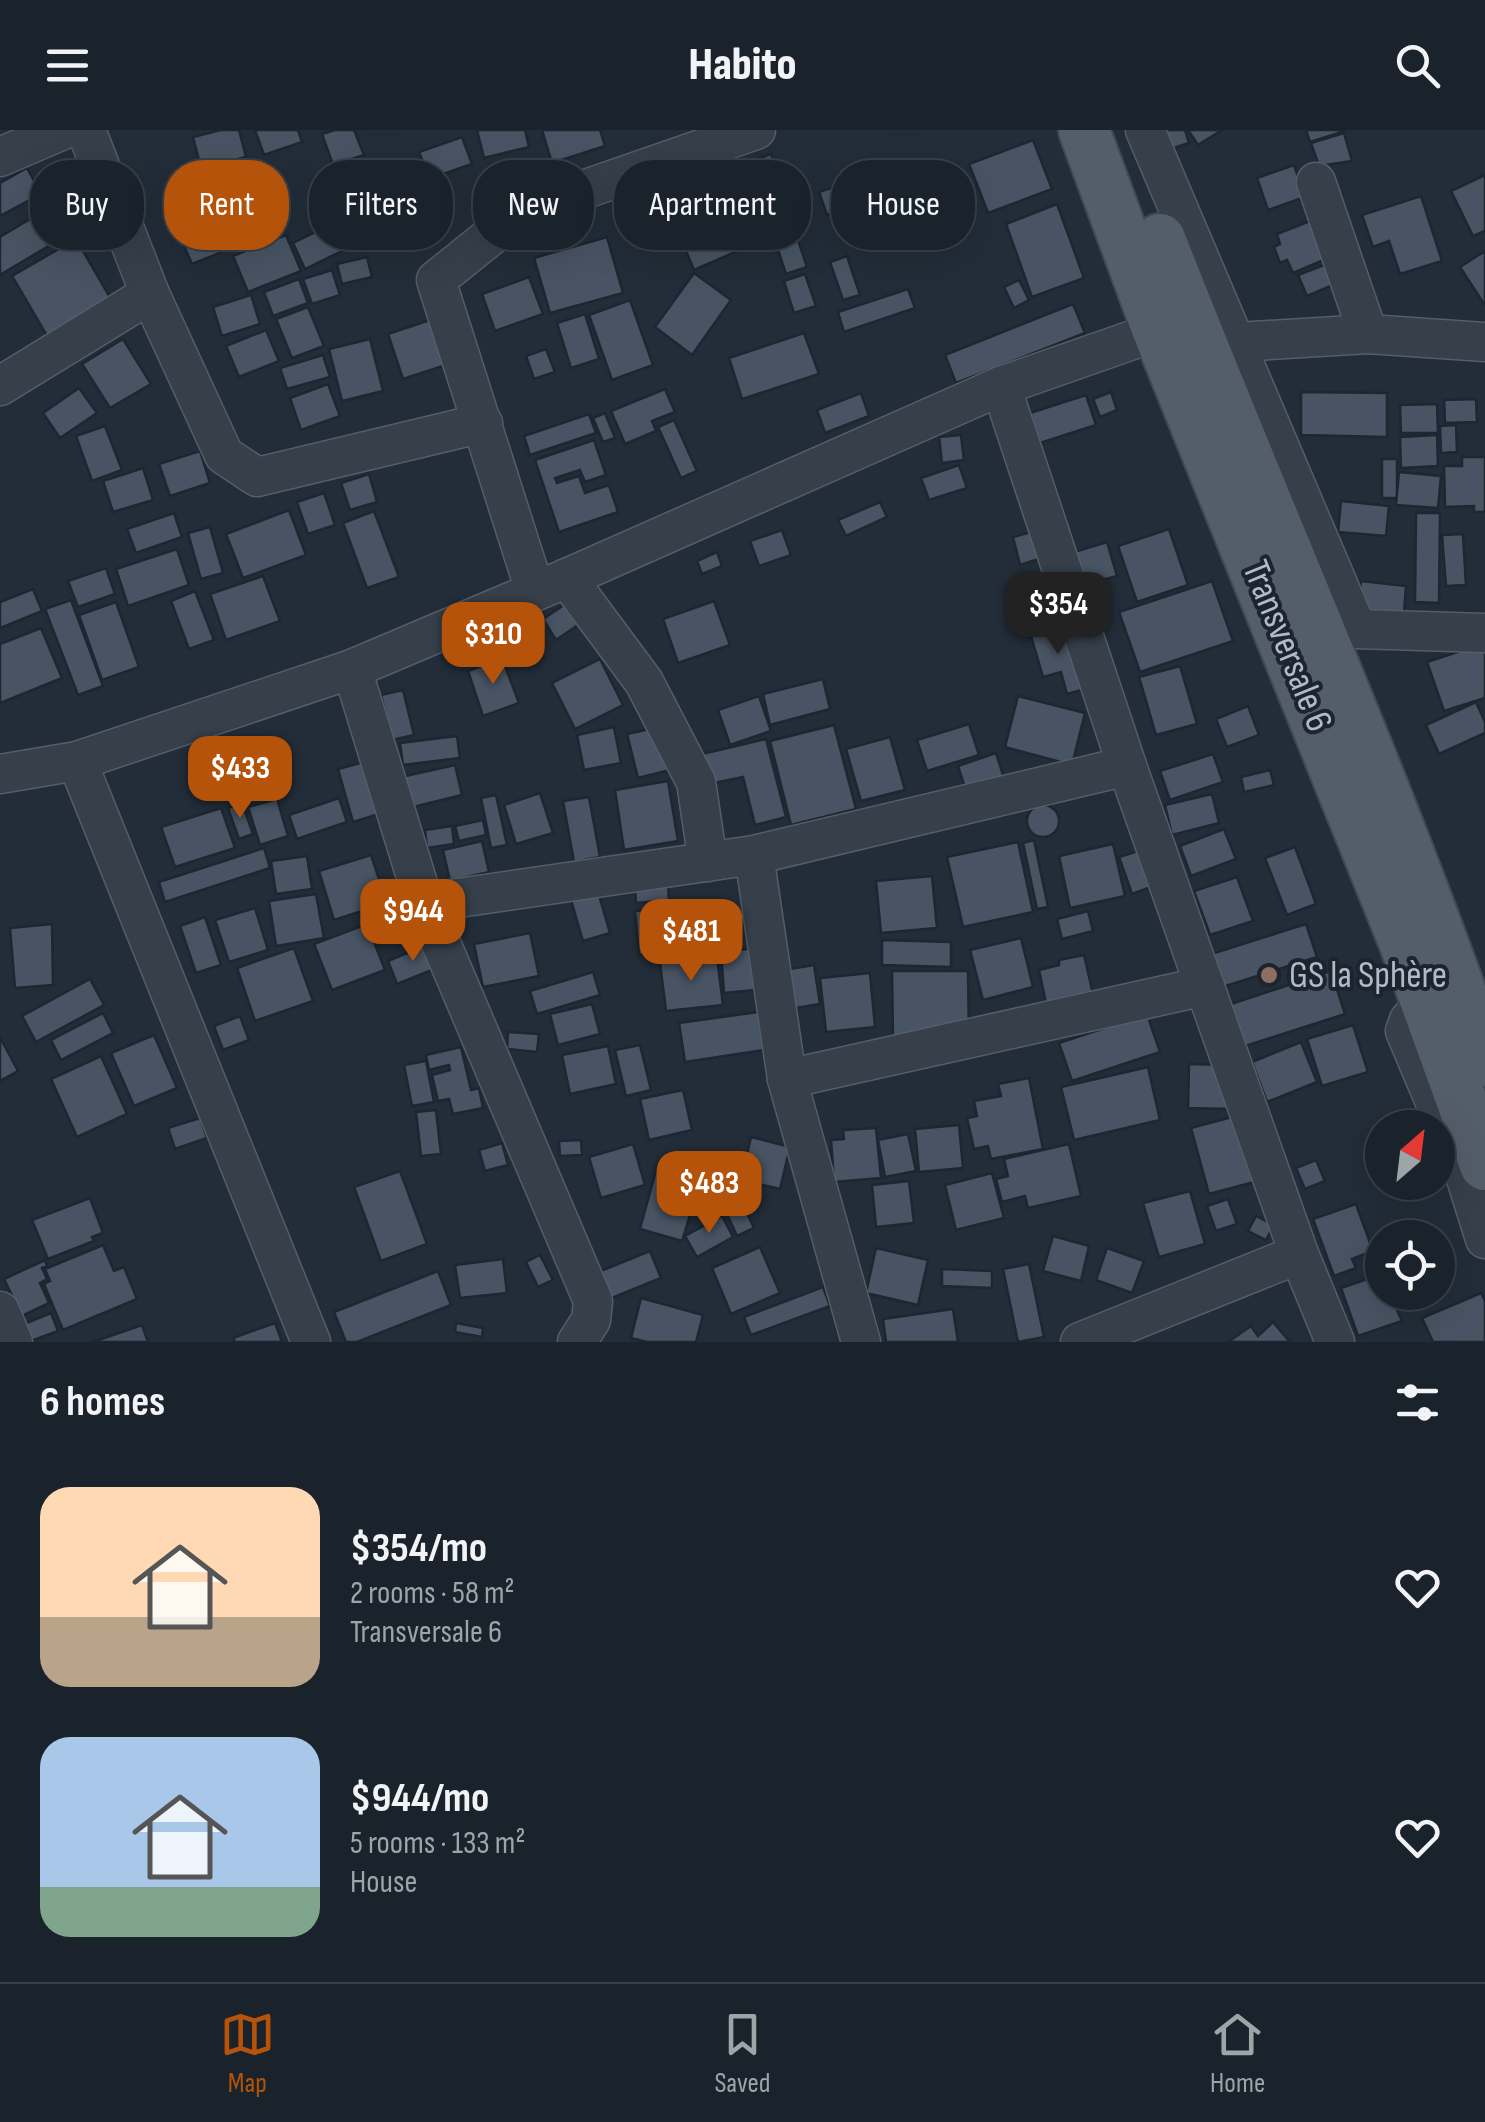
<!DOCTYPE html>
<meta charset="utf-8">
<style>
body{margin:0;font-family:"Sofia Sans Condensed",sans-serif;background:#272f37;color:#f1f3f6;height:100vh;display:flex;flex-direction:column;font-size:38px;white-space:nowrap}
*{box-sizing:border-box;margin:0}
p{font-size:32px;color:#9fa4a9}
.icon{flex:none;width:55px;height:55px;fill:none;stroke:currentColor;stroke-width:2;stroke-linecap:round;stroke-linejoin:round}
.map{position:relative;height:1212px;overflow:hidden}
.panel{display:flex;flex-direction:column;background:#1a222b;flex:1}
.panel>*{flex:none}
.hud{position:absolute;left:30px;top:30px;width:1425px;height:90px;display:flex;gap:20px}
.needle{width:65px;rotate:28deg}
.controls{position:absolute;left:1365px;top:980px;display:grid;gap:20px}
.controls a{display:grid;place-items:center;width:90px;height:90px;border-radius:50%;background:#1a222b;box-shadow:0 10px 40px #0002,0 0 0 2px #383f47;font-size:50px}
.price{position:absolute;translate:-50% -85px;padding:0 22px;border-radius:20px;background:#b45309;color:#fff;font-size:32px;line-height:65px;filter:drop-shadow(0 2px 5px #0008)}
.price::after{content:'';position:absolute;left:50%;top:60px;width:30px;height:22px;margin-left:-15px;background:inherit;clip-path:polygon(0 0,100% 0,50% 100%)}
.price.active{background:#222;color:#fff}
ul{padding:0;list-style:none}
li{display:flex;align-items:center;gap:30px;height:250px;padding:0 40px}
li span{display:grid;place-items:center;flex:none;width:280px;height:200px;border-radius:30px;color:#555}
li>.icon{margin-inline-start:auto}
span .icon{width:120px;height:120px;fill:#fffc;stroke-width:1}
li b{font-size:42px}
h2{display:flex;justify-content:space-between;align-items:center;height:120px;padding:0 40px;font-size:42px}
.pill{padding:0 35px;border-radius:40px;background:#1a222b;box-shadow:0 10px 40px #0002,0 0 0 2px #383f47;font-size:35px;line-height:90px}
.pill.active{background:#b45309;color:#fff}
header{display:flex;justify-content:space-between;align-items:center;height:130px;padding:0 40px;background:#1a222b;font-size:45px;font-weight:800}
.dock{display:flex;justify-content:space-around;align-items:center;height:140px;border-top:2px solid #383f47;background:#1a222b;font-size:28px;color:#9fa4a9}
.dock a{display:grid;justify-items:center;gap:5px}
.dock .active{color:#b45309}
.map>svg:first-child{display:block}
.building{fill:#485463;stroke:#1d2631;stroke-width:2.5}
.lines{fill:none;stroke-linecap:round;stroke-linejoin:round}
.minor-casing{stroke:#545d68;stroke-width:41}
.major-casing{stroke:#3f4853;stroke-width:54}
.minor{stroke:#363f4a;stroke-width:38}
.major{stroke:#545e6a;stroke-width:50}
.education-dot{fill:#8d6e63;stroke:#1b242f;stroke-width:4}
.labels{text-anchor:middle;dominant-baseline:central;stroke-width:8;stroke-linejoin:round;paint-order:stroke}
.street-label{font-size:38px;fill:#b1bac6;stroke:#1b242f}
.poi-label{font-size:38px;fill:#b1bac6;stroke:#1b242f;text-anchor:start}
</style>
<header><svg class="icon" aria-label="menu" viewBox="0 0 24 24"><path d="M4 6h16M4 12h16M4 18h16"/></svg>Habito<svg class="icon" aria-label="search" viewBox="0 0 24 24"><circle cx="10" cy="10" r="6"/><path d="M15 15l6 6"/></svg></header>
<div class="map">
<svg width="1485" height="1212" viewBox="0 0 1485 1212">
<rect width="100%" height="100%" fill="#222d39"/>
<!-- building -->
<g class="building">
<polygon points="221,0 239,0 246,27 201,38 193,7"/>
<polygon points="255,0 298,0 302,12 264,25"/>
<polygon points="335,0 354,0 364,25 333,35 322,4"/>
<polygon points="477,0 525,0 529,17 484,28"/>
<polygon points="542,0 600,0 605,16 552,33"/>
<polygon points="1155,0 1185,0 1189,13 1162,22"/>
<polygon points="1188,0 1222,0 1198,15"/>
<polygon points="1306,0 1345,0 1345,1 1310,12"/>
<polygon points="1344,3 1352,31 1319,36 1311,13"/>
<polygon points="462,7 472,34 429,49 419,22"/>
<polygon points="1033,10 1052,59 988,83 969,34"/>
<polygon points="771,24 778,43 727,62 720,43"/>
<polygon points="1294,35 1305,67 1268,80 1257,48"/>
<polygon points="27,38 41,64 0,86 0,53"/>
<polygon points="373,38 392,77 363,92 343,52"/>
<polygon points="1485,45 1485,101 1473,106 1451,61"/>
<polygon points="794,46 809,82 790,90 776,54"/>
<polygon points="859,49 867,72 827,85 819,62"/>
<polygon points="92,52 109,80 0,145 0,107"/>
<polygon points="754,55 772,102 751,110 733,63"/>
<polygon points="1421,66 1442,131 1400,144 1389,111 1373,117 1362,85"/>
<polygon points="733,73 751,115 694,140 676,97"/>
<polygon points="1057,74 1084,148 1032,167 1006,94"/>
<polygon points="277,77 283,98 250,108 244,87"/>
<polygon points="236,87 247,112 192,134 181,109"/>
<polygon points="1310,91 1326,129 1293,143 1287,130 1280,133 1274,117 1280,114 1277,104"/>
<polygon points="334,93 346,119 305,139 293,113"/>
<polygon points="286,105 301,141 248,162 233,126"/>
<polygon points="607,107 623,163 550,183 534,128"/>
<polygon points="76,109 111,169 47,206 12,146"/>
<polygon points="798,110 807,137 786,144 777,117"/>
<polygon points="1485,121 1485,174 1484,174 1460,137"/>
<polygon points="847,126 860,165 843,170 830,132"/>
<polygon points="367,127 372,147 342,154 337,134"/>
<polygon points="1324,135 1333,155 1307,166 1298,145"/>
<polygon points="332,140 340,165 312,174 303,149"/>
<polygon points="694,143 731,170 692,225 655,197"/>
<polygon points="805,144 816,176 794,183 784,151"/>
<polygon points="529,147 543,184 495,201 482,164"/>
<polygon points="299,149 308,173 273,186 264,162"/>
<polygon points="1019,150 1029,170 1014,178 1004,157"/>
<polygon points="908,159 915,178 844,202 838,182"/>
<polygon points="251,165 260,194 222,206 213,177"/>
<polygon points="630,170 653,235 612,250 589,185"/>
<polygon points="1073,174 1085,203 956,253 945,225"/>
<polygon points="308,177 324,216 292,228 276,189"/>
<polygon points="585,184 599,229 571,238 557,193"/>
<polygon points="433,189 449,234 403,249 388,204"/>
<polygon points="266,200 279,231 239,247 226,216"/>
<polygon points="804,203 819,244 742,269 729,228"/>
<polygon points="123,209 151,254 110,278 82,234"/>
<polygon points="370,209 383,261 342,271 329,219"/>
<polygon points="546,219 555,242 534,249 526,226"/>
<polygon points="323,225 330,247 287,259 280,238"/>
<polygon points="328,254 340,286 301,300 290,268"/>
<polygon points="79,258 97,283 60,308 43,283"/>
<polygon points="665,259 675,282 652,291 656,301 625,314 611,281"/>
<polygon points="1111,262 1117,280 1100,287 1093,269"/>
<polygon points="1301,262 1387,263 1387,307 1301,305"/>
<polygon points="861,263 869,286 825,303 817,280"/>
<polygon points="1086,265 1096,295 1040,313 1030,283"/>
<polygon points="1476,269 1477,292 1445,293 1444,270"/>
<polygon points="1437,274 1438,303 1401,303 1400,275"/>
<polygon points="605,283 615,308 603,312 593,288"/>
<polygon points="589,284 596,303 530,325 524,306"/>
<polygon points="674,290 697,341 681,348 658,297"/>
<polygon points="1456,295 1457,322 1441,323 1440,296"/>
<polygon points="105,296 122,340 92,351 76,306"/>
<polygon points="961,305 964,330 942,333 939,307"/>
<polygon points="1437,305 1438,336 1401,338 1400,307"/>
<polygon points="594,310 606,345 585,352 580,340 555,348 557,353 579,346 585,363 609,355 618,382 559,402 535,330"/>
<polygon points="200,321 210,353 170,366 159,334"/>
<polygon points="1462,327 1485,327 1485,382 1474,382 1474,376 1445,377 1444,336 1462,336"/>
<rect x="1382" y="329" width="15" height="39"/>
<polygon points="959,335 967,358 929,370 921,348"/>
<polygon points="143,338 153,370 113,382 103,351"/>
<polygon points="1399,342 1441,346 1438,378 1396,375"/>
<polygon points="369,344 377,372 350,380 341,353"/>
<polygon points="324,363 335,395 308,404 297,372"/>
<polygon points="1341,371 1389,376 1386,406 1338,402"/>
<polygon points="880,372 887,387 846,406 838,390"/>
<polygon points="289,380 306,425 243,448 226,404"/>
<polygon points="374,381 399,447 367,458 343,393"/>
<polygon points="174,383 182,407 136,423 127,399"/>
<polygon points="1416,383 1440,383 1439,473 1415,472"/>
<polygon points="210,397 223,443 201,449 188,403"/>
<polygon points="1169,399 1188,455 1137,472 1118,416"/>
<polygon points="782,400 791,425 759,436 750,411"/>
<polygon points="1035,401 1042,428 1020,435 1013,407"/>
<polygon points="1463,404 1466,455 1446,456 1442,405"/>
<polygon points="1107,412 1117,446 1084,455 1074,422"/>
<polygon points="177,419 189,455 128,476 116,439"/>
<polygon points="717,422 722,436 702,444 697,431"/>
<polygon points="106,438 115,464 78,477 68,451"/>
<polygon points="263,446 280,491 226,510 210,464"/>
<polygon points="1212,451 1233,511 1140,542 1119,482"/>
<polygon points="1361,451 1406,456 1404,483 1358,479"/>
<polygon points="33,459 42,481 0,498 0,472"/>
<polygon points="195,461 214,510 189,519 171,471"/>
<polygon points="71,470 103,556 78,565 45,479"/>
<polygon points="714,471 730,515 678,533 663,489"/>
<polygon points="116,472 139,537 102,550 79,485"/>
<polygon points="564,475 578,495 556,510 543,489"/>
<polygon points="527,495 544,527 528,535 511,503"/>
<polygon points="1065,495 1085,559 1067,564 1061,542 1043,547 1031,506"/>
<polygon points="41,498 62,548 0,573 0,514"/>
<polygon points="1482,514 1485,524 1485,568 1444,581 1427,532"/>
<polygon points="502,528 519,573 483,586 468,541"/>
<polygon points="600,529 623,575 575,599 552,553"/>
<polygon points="1180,536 1197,594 1156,605 1139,547"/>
<polygon points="823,549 830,579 770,595 763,564"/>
<polygon points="403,560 414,605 392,610 381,565"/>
<polygon points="759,566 771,601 730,615 718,580"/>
<polygon points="1018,566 1085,583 1072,635 1005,617"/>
<polygon points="1476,572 1485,592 1485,603 1439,624 1426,595"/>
<polygon points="1248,576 1259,605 1227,617 1216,589"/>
<polygon points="969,594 979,625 927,641 917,610"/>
<polygon points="834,595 856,679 791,695 770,611"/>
<polygon points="664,596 674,639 638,648 627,604"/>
<polygon points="614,597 621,633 584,640 577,605"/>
<polygon points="457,606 460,628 403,635 400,613"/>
<polygon points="890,607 905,660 861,671 846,619"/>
<polygon points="766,609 786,687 755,695 743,647 709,654 702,624"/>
<polygon points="996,623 1004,648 966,661 958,636"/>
<polygon points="1213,624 1223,652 1170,670 1160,641"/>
<polygon points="364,632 379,684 353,692 338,639"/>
<polygon points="455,635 462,665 409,678 401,647"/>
<polygon points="1270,640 1274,655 1244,662 1241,647"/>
<polygon points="668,651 678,711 624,720 615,660"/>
<polygon points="540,663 553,703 516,714 504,675"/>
<polygon points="1212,664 1219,693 1172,705 1165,675"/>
<polygon points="496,665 507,715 491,718 481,668"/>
<polygon points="589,667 600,727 574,732 563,671"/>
<polygon points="339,668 347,692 297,709 289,685"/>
<polygon points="277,669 288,706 260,715 248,677"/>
<polygon points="242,673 253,704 239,709 228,678"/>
<circle cx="1043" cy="691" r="16"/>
<polygon points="221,678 235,718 175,737 161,697"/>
<polygon points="483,690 486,705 459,711 455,696"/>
<polygon points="452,696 454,714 427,718 425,700"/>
<polygon points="1224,699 1236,729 1191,746 1180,716"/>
<polygon points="1034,710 1048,777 1037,779 1023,713"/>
<polygon points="482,711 489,742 450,751 443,720"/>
<polygon points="1018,712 1033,782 963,797 947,727"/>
<polygon points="1113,714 1125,766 1070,778 1059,726"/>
<polygon points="1295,717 1316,774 1287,785 1265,728"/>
<polygon points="264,718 270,738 165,772 159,752"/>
<polygon points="1138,721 1151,757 1132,764 1119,727"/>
<polygon points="371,725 387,773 334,790 319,741"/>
<polygon points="307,726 312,759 276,764 271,731"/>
<polygon points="932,746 937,798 881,803 876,751"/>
<polygon points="1237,747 1253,791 1210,805 1194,761"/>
<polygon points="668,754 669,770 636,773 635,757"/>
<polygon points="596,755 610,803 583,811 569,763"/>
<polygon points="316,764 324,808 276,816 269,771"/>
<polygon points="255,778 268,820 229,832 215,790"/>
<polygon points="673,778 677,822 639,825 635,781"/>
<polygon points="1088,781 1093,801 1062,809 1057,789"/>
<polygon points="205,787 221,835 196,843 180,796"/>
<polygon points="52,794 53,855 15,858 10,798"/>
<polygon points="367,794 385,840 332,860 314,814"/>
<polygon points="1306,794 1317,827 1213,860 1202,827"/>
<polygon points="530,803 539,846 483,857 474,814"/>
<polygon points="1021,808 1033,857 983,870 970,820"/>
<polygon points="882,810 951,812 951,837 882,835"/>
<polygon points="428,814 437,838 397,854 388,831"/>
<polygon points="294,818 313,871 255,891 237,838"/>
<polygon points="752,819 755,860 724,863 721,820"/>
<polygon points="1084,825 1093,864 1046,873 1039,840 1059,835 1059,830"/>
<polygon points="717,827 723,875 666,881 660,833"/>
<polygon points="814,835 820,874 784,880 777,841"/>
<polygon points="892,841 968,841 969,907 893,907"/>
<polygon points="1331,841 1345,884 1242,917 1228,875"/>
<polygon points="593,842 600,865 537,884 530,861"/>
<polygon points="870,843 875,897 826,902 820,848"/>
<polygon points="90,849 104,875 36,912 22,886"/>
<polygon points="592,874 600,904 558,915 550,884"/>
<polygon points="758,882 764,920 685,932 679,893"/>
<polygon points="103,883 113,903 61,930 51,910"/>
<polygon points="1147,884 1160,922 1072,951 1059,913"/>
<polygon points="240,886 249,910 223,920 214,896"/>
<polygon points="1353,895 1368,942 1322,956 1307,909"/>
<polygon points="508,902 539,904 537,922 507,919"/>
<polygon points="154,905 177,958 134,976 111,923"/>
<polygon points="0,907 18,941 0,951"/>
<polygon points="1301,912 1317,952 1267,972 1252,932"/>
<polygon points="640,915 651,960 626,966 615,920"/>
<polygon points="608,916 616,954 570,964 562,925"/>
<polygon points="461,917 471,960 479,958 483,978 453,984 449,969 438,971 432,945 450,940 449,935 429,940 426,925"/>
<polygon points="101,926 127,984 77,1007 51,949"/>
<polygon points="426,931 434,972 412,976 404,935"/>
<polygon points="1189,934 1230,935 1229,979 1188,978"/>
<polygon points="1148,937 1160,990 1074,1010 1061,957"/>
<polygon points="1029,948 1043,1019 991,1029 988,1016 974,1019 967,988 977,986 974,971 1001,966 998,954"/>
<polygon points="683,960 692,1000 649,1010 640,969"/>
<polygon points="436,980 441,1024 421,1026 416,982"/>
<polygon points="1247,983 1254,1052 1209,1064 1191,998"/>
<polygon points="200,988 207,1008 175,1019 168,998"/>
<polygon points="959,995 963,1038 919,1042 915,999"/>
<polygon points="876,998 881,1048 834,1052 831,1010 844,1009 843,1000"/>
<polygon points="908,1004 916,1041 885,1047 878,1010"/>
<polygon points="751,1007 790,1017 780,1059 741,1050"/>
<polygon points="581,1010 582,1025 560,1026 559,1011"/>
<polygon points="502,1013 508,1035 485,1041 479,1020"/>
<polygon points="633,1014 645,1055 601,1068 589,1027"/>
<polygon points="1069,1014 1081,1066 1028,1078 1025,1066 1002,1072 996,1049 1008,1046 1004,1029"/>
<polygon points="1316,1030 1325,1051 1305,1059 1296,1038"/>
<polygon points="658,1033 702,1046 682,1111 640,1099"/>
<polygon points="400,1041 427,1114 381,1131 354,1057"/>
<polygon points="992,1043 1004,1088 956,1100 945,1055"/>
<polygon points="730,1047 754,1098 737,1106 713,1054"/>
<polygon points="909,1051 914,1093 876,1097 872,1055"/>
<polygon points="1190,1061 1205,1114 1159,1127 1143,1073"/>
<polygon points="90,1068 103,1103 92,1107 94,1111 48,1129 32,1090"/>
<polygon points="1228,1069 1237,1094 1216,1101 1207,1076"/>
<polygon points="1356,1074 1373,1121 1352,1129 1356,1138 1334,1146 1313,1089"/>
<polygon points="722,1086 733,1107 697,1127 685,1106"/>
<polygon points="1256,1086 1274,1095 1266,1110 1248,1101"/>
<polygon points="1053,1106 1089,1116 1081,1151 1043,1141"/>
<polygon points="103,1115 114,1141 124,1137 137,1169 63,1200 44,1154 50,1151 45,1139"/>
<polygon points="760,1117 780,1163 731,1184 712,1138"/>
<polygon points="876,1118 928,1130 918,1175 866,1163"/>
<polygon points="1107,1118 1144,1131 1132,1163 1096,1150"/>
<polygon points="650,1121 661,1148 602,1172 591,1145"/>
<polygon points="540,1125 553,1150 538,1157 526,1132"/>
<polygon points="503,1129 507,1163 460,1168 455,1135"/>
<polygon points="45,1130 47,1136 42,1138 47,1149 40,1153 49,1173 22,1186 4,1149"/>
<polygon points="1029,1134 1044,1207 1018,1212 1003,1139"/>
<polygon points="942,1139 992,1141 992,1158 942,1156"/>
<polygon points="438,1141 451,1175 357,1212 346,1212 334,1182"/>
<polygon points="1382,1144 1382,1162 1397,1162 1403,1179 1397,1180 1402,1191 1358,1206 1341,1158"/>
<polygon points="823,1157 830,1176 751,1205 744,1187"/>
<polygon points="1481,1163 1485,1171 1485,1212 1433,1212 1422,1188"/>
<polygon points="641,1168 703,1185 696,1212 647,1212 631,1208"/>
<polygon points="953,1179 958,1212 886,1212 883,1189"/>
<polygon points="51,1183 58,1201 31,1211 24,1194"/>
<polygon points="1273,1192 1290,1212 1228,1212 1251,1196 1258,1206"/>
<polygon points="275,1193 282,1212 235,1212 233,1208"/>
<polygon points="456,1193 483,1198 482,1207 455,1202"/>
<polygon points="142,1195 148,1212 93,1212"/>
</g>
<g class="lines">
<!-- minor casing -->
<g class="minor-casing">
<g id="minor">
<polyline points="86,0 150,164 224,325 257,347 483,293"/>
<polyline points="1145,0 1357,499"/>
<polyline points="0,27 63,0"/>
<polyline points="1316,52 1368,204"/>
<polyline points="1213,209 1237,212 1368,204 1485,212"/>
<polyline points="0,256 150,164"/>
<polyline points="1001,256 1127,636 1299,1124 1335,1212"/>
<polyline points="567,448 644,552 696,652 708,732"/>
<polyline points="535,461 436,150 522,81 756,0"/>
<polyline points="1333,492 1357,499 1485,503"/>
<polyline points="352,539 424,773 593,1171 591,1190 577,1212"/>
<polyline points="77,631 311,1212"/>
<polyline points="0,644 77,631 352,539 567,448 1001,256 1158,201"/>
<polyline points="754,725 787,949 861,1212"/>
<polyline points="424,773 754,725 1127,636"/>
<polyline points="1426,872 1409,890 1405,901 1462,1036 1485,1109"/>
<polyline points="787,949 1205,856"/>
<polyline points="0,1181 13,1212"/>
<polyline points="1080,1212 1299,1124"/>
</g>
</g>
<!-- major casing -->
<g class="major-casing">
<g id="major">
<polyline points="1084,0 1158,201 1405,814 1485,1035"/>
<path d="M1160,109C1267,383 1389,652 1485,931"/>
</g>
</g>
<!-- minor -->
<use href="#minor" class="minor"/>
<!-- major -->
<use href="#major" class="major"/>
</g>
<!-- markers -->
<circle class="education-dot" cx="1269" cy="845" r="10"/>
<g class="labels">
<!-- street labels -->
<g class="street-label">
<text transform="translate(1287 516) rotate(68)">Transversale 6</text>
</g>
<!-- poi labels -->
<g class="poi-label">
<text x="1289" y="845">GS la Sphère</text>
</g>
</g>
</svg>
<div class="controls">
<a><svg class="needle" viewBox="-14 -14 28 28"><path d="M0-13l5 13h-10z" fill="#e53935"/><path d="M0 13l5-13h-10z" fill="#9fa4a9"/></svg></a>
<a><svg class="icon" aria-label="locate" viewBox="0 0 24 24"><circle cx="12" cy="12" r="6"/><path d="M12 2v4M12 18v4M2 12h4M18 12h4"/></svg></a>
</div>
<b class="price active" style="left:1058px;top:527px">$354</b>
<b class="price" style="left:493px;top:557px">$310</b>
<b class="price" style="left:240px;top:691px">$433</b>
<b class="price" style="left:413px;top:834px">$944</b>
<b class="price" style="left:691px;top:854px">$481</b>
<b class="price" style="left:709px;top:1106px">$483</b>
<div class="hud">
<a class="pill">Buy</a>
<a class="pill active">Rent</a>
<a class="pill">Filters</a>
<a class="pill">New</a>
<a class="pill">Apartment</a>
<a class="pill">House</a>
</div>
</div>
<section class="panel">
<h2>6 homes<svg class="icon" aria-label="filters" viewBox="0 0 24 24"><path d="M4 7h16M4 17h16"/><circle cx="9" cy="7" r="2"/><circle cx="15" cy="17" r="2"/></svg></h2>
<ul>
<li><span style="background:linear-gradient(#ffd9b3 65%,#b9a48a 0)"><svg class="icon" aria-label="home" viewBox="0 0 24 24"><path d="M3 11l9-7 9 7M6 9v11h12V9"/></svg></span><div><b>$354/mo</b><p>2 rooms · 58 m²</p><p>Transversale 6</p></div><svg class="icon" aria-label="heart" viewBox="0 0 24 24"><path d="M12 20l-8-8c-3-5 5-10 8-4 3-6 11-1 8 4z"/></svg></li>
<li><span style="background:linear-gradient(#a9c7e8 75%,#7fa58c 0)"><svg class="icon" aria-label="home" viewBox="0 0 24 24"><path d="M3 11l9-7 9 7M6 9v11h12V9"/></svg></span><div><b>$944/mo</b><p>5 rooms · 133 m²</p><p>House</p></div><svg class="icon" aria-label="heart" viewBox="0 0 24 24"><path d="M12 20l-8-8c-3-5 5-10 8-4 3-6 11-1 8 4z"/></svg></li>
</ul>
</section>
<nav class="dock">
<a class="active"><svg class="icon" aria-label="map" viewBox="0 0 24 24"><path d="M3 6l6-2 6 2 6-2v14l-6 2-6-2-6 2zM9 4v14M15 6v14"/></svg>Map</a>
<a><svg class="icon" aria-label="saved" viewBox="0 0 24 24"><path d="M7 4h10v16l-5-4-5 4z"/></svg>Saved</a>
<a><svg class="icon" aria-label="home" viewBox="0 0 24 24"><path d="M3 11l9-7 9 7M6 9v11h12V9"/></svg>Home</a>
</nav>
